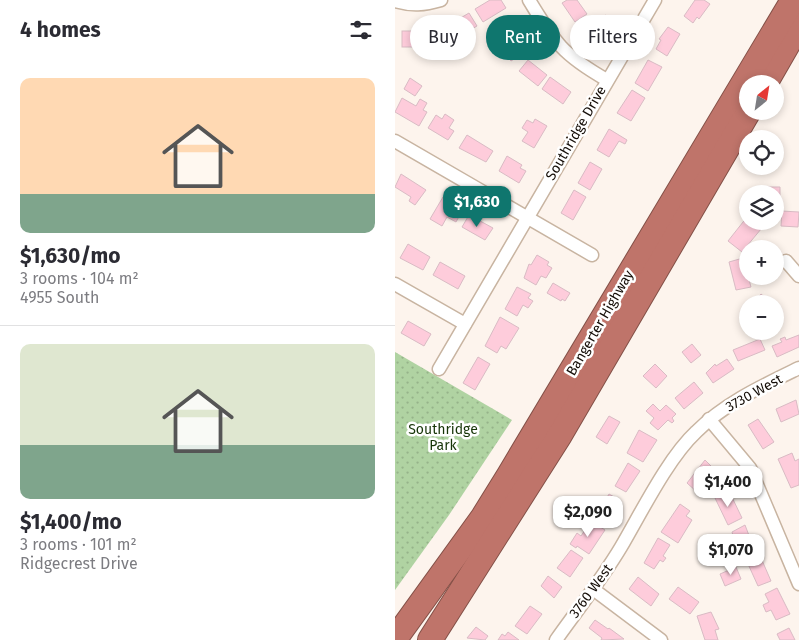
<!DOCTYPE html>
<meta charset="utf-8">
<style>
body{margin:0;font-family:"Fira Sans",sans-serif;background:#f7f7f7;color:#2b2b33;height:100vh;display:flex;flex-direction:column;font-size:19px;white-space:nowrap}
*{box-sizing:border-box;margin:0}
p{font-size:16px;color:#7c7c81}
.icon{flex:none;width:28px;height:28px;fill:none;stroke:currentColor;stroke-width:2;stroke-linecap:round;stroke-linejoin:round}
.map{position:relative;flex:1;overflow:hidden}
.side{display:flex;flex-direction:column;background:#fff;width:395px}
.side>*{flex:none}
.banner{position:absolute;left:15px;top:15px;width:314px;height:45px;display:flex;gap:10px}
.needle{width:32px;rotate:30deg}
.controls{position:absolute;left:344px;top:75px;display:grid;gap:10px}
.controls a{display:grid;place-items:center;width:45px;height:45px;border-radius:50%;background:#fff;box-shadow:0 2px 8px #0003;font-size:25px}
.price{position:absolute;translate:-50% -42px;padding:0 11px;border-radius:10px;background:#fff;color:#222;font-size:16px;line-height:32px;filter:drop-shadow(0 1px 2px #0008)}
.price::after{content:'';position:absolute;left:50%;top:30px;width:15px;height:11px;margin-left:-8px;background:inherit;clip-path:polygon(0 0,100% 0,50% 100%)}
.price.selected{background:#0f766e;color:#fff}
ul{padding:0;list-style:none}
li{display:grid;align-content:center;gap:10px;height:265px;padding:0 20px}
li+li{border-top:1px solid #e1e1e2}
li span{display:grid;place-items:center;height:155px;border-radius:10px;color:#555}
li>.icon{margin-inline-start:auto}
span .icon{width:90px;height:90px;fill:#fffc;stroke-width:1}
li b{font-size:21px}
h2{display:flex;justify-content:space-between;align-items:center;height:60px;padding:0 20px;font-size:21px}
.chip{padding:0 18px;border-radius:22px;background:#fff;box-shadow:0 2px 8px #0003;font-size:18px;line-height:45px}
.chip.selected{background:#0f766e;color:#fff}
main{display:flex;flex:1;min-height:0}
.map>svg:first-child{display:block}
.grass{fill:url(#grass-dots)}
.building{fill:#feccdb;stroke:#d9bbc4}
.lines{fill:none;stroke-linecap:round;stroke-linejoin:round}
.street-casing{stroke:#c8b4a1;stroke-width:15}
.highway-casing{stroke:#835047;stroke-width:26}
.street{stroke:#fff;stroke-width:12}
.highway{stroke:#bf746a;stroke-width:24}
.labels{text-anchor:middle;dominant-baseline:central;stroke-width:5;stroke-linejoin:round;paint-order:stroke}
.street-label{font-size:14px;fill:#140d07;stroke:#fff}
.park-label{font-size:14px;fill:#173508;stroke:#fff}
</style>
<main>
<section class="side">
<h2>4 homes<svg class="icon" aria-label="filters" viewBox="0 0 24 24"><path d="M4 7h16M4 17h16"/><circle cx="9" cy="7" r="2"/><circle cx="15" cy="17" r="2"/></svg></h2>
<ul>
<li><span style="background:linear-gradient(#ffd9b3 75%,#7fa58c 0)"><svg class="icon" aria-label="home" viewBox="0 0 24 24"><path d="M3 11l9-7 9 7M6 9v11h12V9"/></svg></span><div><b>$1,630/mo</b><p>3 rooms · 104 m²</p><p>4955 South</p></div></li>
<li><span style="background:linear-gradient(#dfe7d0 65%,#7fa58c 0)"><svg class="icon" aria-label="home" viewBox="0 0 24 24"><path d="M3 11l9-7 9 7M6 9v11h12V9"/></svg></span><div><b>$1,400/mo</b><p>3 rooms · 101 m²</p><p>Ridgecrest Drive</p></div></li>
</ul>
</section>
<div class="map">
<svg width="404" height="640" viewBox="0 0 404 640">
<defs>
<pattern id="grass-dots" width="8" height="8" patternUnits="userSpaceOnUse" patternTransform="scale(1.25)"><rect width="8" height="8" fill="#b0d3a2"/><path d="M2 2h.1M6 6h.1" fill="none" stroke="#96b48a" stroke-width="1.8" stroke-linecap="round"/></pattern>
</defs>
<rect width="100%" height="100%" fill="#fdf4ed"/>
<!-- grass -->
<polygon class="grass" points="0,352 117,420 54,515 0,590"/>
<!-- building -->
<g class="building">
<polygon points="95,0 106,0 111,8 88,22 80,9"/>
<polygon points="172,0 182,0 192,14 180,22 167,3"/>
<polygon points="300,0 309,0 315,4 304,19 302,17 298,23 289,16"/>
<polygon points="74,13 82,26 54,42 47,29"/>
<polygon points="210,15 222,22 209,46 196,39"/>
<polygon points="273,27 285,34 272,56 261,49 266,40 264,39"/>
<rect x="7" y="31" width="27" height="16"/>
<polygon points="119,32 129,45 128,46 131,51 116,61 106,46 110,44 107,40"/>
<polygon points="133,60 152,75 143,86 124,71"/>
<polygon points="253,60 267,67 253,91 240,83"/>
<polygon points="155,77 176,92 168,104 147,89"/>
<polygon points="15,78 27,86 20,96 9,89"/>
<polygon points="237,90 250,98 236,121 222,113"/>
<polygon points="7,98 21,106 25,99 32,103 28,110 32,112 24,126 0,112"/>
<polygon points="50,114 59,120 54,128 59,131 53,140 33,128 41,115 47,119"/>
<polygon points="140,119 152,126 139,148 127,141 133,132 127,128 132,120 138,123"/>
<polygon points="214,129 232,140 230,144 224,141 214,157 202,150"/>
<polygon points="72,135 98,151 91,162 64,148"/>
<polygon points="112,156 127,165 125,168 131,171 124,183 104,171"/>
<polygon points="195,162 207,169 195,190 183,183"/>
<polygon points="6,174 31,190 20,205 14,201 16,197 0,187"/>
<polygon points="369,187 385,187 385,199 380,199 380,194 369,194"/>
<polygon points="179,190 191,197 178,220 166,213"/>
<polygon points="48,197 68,209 61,222 52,217 47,226 35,219"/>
<polygon points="387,211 404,212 403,227 386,226"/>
<polygon points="74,215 98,228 90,240 67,227"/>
<polygon points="352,217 352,221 371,223 347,252 333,241"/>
<polygon points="13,244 35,257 28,270 5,258"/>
<polygon points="142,255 154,262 152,265 157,268 151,278 146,276 141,285 129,278 134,264 136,265"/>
<polygon points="348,258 356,287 341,290 334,262"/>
<polygon points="45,262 70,276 63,289 38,275"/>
<polygon points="158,283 175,293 170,301 167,299 166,301 152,293"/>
<polygon points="122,287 136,294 133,298 138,301 133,308 128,305 122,316 110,309"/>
<polygon points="366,294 378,304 358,304"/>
<polygon points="380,306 388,312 380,321"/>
<polygon points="105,317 124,328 111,349 106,346 102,353 90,346"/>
<polygon points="13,321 36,334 29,346 6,333"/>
<polygon points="404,335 404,347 382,357 377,346 387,342 385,339 390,337 391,340"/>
<polygon points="365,339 370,350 343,361 338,350"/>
<polygon points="297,344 306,355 296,363 287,352"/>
<polygon points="83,357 95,364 80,390 68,383"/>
<polygon points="332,359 339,369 318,383 311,373 320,364 321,366"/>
<polygon points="260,364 272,376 261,388 248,376"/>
<polygon points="299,382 308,393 289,409 280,398"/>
<polygon points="401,400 404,414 386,422 381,409"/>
<polygon points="258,404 265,411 271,405 281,414 277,418 279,421 277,423 273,420 263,430 255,423 259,418 251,411"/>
<polygon points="214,416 225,422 212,444 201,437"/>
<polygon points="363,419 379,442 368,449 353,425"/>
<polygon points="244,430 262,440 248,462 232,453"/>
<polygon points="397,453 400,461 404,459 404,485 396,488 383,459"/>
<polygon points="310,460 320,470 302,492 292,483"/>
<polygon points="233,463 245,471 231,492 220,486"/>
<polygon points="334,491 347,518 333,525 320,498"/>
<polygon points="214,494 226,501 214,522 199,514 201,510 204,511"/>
<polygon points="285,504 295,511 291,516 297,520 283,543 266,532"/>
<polygon points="196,521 210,530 194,554 182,546 181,548 175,544 182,533 186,536"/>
<polygon points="350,525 361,554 350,559 345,548 342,550 337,532"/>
<polygon points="263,538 275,545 268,556 271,558 268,562 265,560 259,569 249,563"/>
<polygon points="176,550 188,558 175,577 162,568"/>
<polygon points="366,558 376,581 363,586 353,564"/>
<polygon points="341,567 346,579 330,586 325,574"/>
<polygon points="153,576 167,587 159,598 146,586"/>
<polygon points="243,577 264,594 256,606 234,589"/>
<polygon points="283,587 304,602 295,614 274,599"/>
<polygon points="382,588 395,614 381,620 376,610 371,612 368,605 374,602 370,594"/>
<polygon points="135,606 147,614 132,634 120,626"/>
<polygon points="316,612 324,629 320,630 323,640 310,640 302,616"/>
<polygon points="200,620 213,629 214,628 229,639 206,640 207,638 194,628"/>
<polygon points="81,627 93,636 90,640 72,638"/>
<polygon points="394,628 400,640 385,640 382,634"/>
<polygon points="113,632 124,640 103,640 107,634 110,636"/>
</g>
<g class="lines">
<!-- street casing -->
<g class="street-casing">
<g id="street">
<path d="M134,0C160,43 168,55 212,80"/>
<path d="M0,1C17,6 29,5 46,0"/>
<polyline points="0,141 197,255"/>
<polyline points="391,261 404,276"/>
<polyline points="0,284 70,324"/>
<polyline points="44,369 260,0"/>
<polyline points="314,419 355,468 404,584"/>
<polyline points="198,589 266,640"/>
<path d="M161,640C183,609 207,579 226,547C246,513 273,458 301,432C330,403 367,386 404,368"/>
</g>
</g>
<!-- highway casing -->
<g class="highway-casing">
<g id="highway">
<polyline points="370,84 404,25"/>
<polyline points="0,639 88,517 114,475 398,0"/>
<polyline points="35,640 165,435 354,111"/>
</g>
</g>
<!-- street -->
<use href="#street" class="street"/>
<!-- highway -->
<use href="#highway" class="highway"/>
</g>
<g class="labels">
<!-- street labels -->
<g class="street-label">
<text transform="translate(181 133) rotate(-60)">Southridge Drive</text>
<text transform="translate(205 323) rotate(-60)">Bangerter Highway</text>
<text transform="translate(359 393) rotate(-29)">3730 West</text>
<text transform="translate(196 591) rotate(-54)">3760 West</text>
</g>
<!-- park labels -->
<g class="park-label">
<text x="48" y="429">Southridge<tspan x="48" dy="16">Park</tspan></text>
</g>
</g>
</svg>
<div class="controls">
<a><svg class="needle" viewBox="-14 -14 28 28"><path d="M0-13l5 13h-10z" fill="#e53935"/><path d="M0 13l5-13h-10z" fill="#7c7c81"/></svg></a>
<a><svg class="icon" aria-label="locate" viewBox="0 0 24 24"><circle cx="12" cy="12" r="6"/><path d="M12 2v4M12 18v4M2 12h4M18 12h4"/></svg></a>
<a><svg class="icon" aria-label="layers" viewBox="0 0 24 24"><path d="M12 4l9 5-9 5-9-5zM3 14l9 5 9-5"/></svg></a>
<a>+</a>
<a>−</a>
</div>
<b class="price selected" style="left:82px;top:228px">$1,630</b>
<b class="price" style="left:333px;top:508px">$1,400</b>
<b class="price" style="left:193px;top:538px">$2,090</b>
<b class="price" style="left:336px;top:576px">$1,070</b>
<div class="banner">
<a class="chip">Buy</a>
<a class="chip selected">Rent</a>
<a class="chip">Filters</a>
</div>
</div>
</main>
